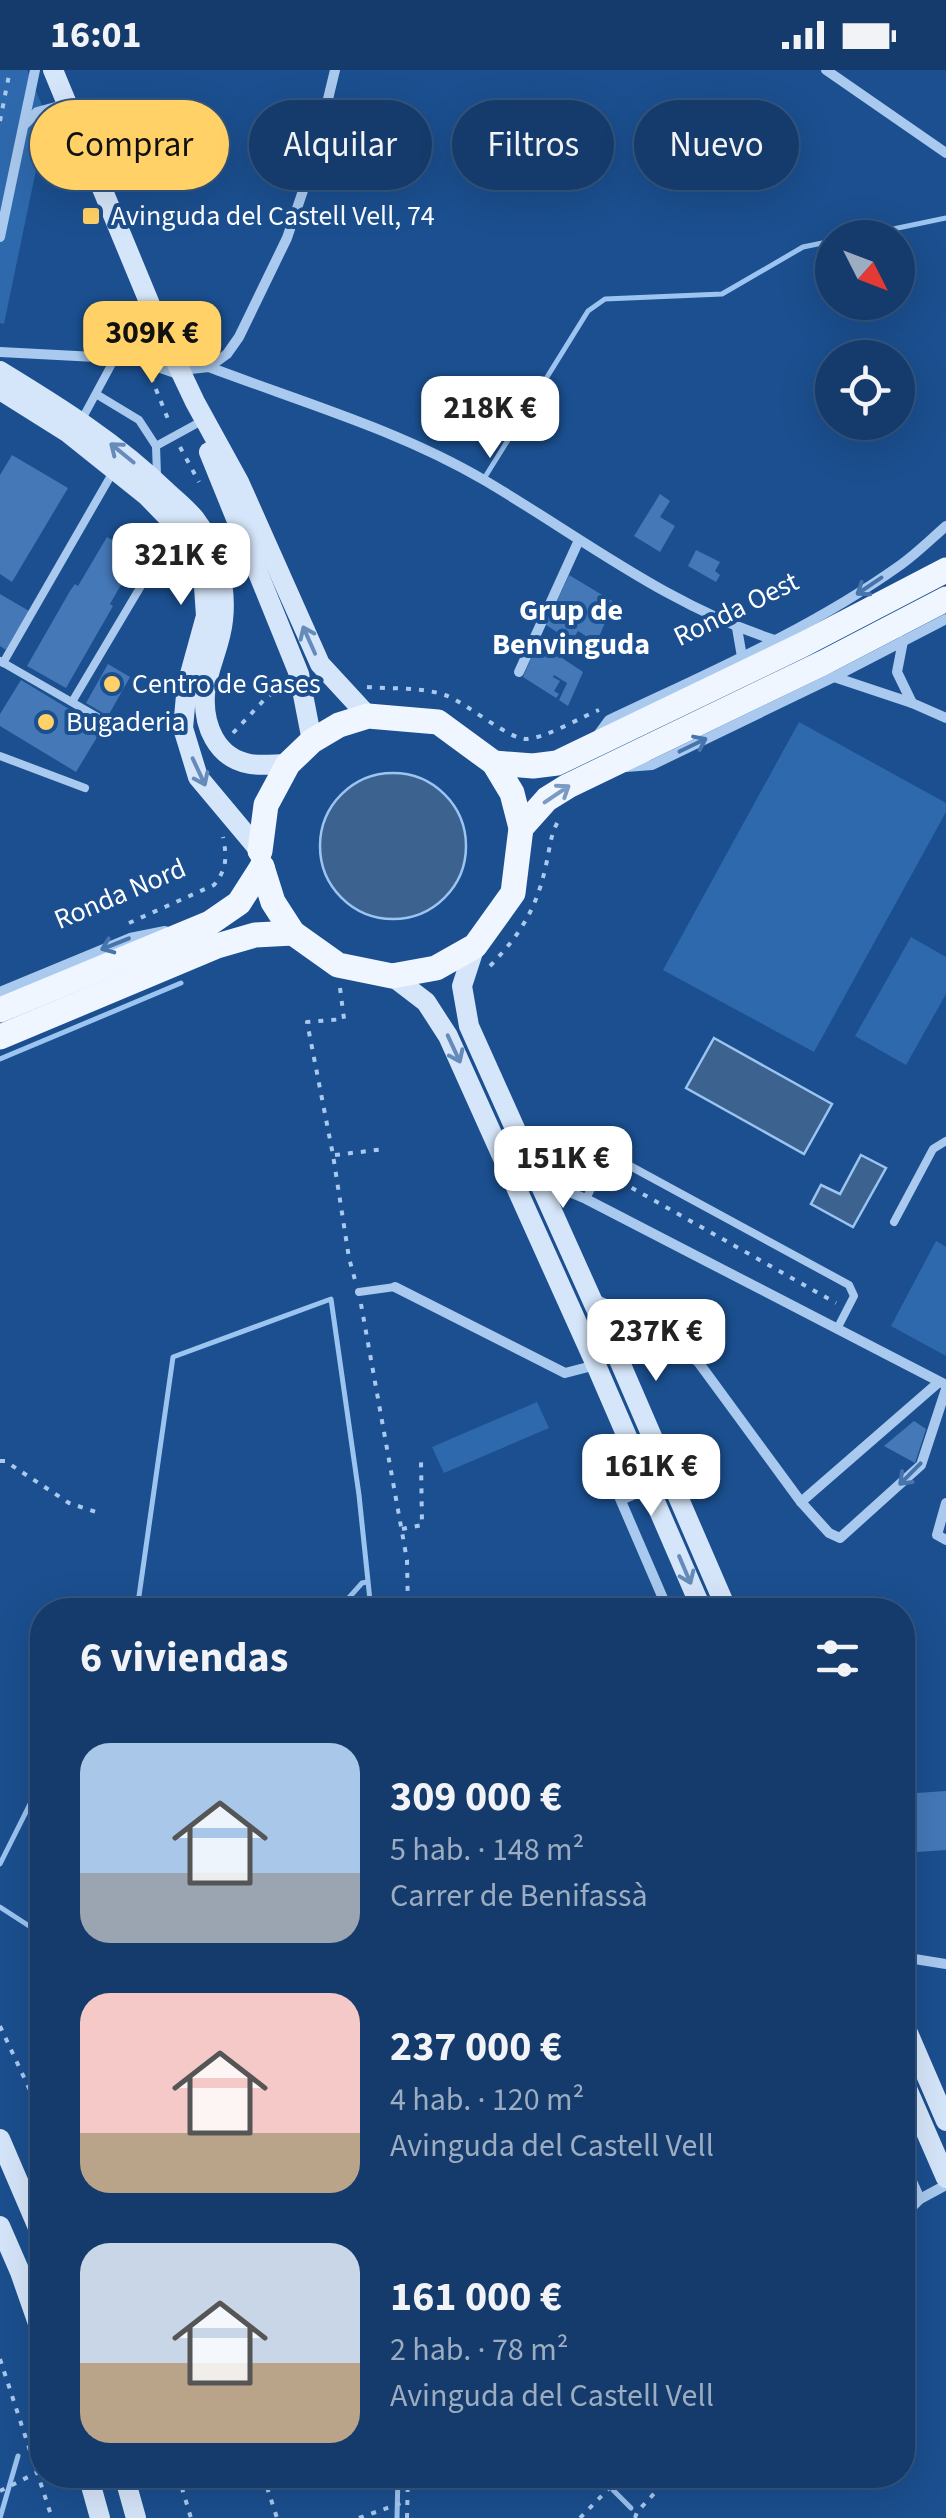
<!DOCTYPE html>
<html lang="es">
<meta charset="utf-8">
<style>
body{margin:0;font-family:"Source Sans 3",sans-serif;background:#1d4271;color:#f1f3f6;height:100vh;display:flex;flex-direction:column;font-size:38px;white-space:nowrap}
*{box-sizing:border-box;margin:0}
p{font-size:32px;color:#9dadc1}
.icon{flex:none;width:55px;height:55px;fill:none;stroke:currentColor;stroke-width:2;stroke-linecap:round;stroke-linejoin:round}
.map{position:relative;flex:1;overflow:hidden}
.sheet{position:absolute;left:30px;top:1528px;width:885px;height:890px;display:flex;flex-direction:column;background:#143b6b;border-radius:40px;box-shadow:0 10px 40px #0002,0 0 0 2px #33557e}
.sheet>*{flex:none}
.banner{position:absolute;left:30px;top:30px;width:888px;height:90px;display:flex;gap:20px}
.needle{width:65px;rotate:132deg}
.tools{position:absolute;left:815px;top:150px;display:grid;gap:20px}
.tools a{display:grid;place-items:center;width:100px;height:100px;border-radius:50%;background:#143b6b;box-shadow:0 10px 40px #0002,0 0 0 2px #33557e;font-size:50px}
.price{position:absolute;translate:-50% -85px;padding:0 22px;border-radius:20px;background:#fff;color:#222;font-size:32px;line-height:65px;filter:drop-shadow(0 2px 5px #0008)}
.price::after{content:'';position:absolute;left:50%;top:60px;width:30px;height:22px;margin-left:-15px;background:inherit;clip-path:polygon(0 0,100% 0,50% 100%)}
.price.active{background:#ffd166;color:#111}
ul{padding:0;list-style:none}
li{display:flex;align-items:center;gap:30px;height:250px;padding:0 50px}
li span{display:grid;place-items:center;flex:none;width:280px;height:200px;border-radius:30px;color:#555}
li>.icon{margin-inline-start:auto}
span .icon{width:120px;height:120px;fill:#fffc;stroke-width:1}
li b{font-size:42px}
h2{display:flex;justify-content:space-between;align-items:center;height:120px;padding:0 50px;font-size:42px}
.pill{padding:0 35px;border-radius:45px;background:#143b6b;box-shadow:0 10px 40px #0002,0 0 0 2px #33557e;font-size:35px;line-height:90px}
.pill.active{background:#ffd166;color:#111}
.status{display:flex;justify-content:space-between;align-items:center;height:70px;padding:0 50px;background:#143b6b;direction:ltr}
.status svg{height:28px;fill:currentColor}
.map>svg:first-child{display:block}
.green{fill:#2e69ad}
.water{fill:#3c6290;stroke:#9cc4f0;stroke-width:2.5}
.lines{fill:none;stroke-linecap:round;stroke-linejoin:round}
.stream{stroke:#9cc4f0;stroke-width:5}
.building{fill:#4478b7}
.path{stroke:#a9c9ee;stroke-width:4;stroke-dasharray:5 8;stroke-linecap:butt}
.service{stroke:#a9c9ee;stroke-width:8}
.minor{stroke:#a9c9ee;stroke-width:10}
.secondary{stroke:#d6e6fa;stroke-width:20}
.primary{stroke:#f0f6ff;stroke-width:25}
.oneway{stroke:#668bba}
.oneway2{stroke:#4674ac}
.oneway3{stroke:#7b9ac1}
.poi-dot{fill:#ffd166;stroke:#1b4f8f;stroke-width:4}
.labels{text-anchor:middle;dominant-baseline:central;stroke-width:8;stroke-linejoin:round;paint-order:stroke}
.poi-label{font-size:28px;fill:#fff;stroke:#1b4f8f;text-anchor:start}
.street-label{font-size:28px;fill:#fff;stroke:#1b4f8f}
.neighbourhood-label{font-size:30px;font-weight:bold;fill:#fff;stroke:#1b4f8f}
</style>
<div class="status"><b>16:01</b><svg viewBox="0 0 49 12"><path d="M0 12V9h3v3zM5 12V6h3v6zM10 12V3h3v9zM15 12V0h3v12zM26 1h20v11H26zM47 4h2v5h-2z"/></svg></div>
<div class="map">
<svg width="946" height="2448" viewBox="0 0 946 2448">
<rect width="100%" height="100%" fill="#1b4f8f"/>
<!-- green -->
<g class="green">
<polygon points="0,0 27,0 47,47 4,254 0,253"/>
<polygon points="799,652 946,733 946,742 814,982 663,900"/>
<polygon points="911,867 946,887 946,924 906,995 855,966"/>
<polygon points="936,1171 946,1177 946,1286 891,1256"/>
<polygon points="537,1332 549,1358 444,1403 432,1377"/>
</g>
<!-- water -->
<g class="water">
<circle cx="393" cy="776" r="73"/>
<polygon points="714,968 832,1034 804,1084 686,1018"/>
<polygon points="861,1085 886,1098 853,1157 811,1134 821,1115 840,1124"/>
</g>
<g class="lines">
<!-- stream -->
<g class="stream">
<polyline points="850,168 946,148"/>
<polyline points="485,407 588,241 605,229 722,224 803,177 832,171"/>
<polyline points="0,989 181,913"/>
<polyline points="135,1540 139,1526 173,1287 331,1229 359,1425 371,1540"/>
<polyline points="338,1540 362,1513 367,1512"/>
<polyline points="0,1794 42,1710"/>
<polyline points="0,1837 40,1863 40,1868 42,1871"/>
<polyline points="598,2405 604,2411"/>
<polyline points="613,2420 631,2438"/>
<polyline points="0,2448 18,2386"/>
<polyline points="397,2448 398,2405"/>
</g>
</g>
<!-- building -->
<g class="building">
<polygon points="12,385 68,418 12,512 0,504 0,405"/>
<polygon points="660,424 670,431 660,447 675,456 660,482 634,466"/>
<polygon points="107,467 138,485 110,534 113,536 66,618 27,596 70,521 75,514 78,516"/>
<polygon points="696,480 720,492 715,501 720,505 716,512 688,496"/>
<polygon points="569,505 614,532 591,585 583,580 589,568 578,561 573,569 568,566 566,568 546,555"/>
<polygon points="0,524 29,541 6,580 0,576"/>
<polygon points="538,572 583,602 568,636 559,630 567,613 554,605 553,607 560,611 554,621 559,624 556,628 523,607"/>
<polygon points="108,594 130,607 108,646 86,633"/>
<polygon points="21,610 102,659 76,702 0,656 0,644"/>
<polygon points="914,1351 926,1359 915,1393 884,1376"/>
<polygon points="946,1721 946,1780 902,1783 902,1724"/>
</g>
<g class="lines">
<!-- path -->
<g class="path">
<polyline points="0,51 10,0"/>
<polyline points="151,307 170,354"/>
<polyline points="180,377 199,412"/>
<path d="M367,617C392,619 421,617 445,625C467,633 509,670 527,669C548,667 579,648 599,640"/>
<polyline points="233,663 264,630 283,614"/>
<path d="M129,853L214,815C227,799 227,787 223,767"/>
<path d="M490,896C520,865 537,838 546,795C550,779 550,764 559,750"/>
<polyline points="340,918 344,949 307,952 333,1085 349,1188 355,1210"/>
<polyline points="549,1084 586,1090 592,1094"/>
<polyline points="335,1085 385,1079"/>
<polyline points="609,1105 836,1233"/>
<polyline points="361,1234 407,1490 408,1540"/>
<polyline points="0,1391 5,1391 69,1433 99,1443"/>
<polyline points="402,1459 422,1455 421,1391"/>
<polyline points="0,1956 42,2046"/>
<polyline points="0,2289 52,2448"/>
<polyline points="178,2405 191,2448"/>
<polyline points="263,2405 277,2448"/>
<polyline points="0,2421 36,2403"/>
<polyline points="359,2448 407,2431"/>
<polyline points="407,2448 408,2405"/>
<polyline points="580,2448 622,2405"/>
<polyline points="635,2448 637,2442 663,2414 666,2405"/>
</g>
<!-- service -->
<g class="service">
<polyline points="96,324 139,350 156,376 157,405"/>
<polyline points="81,351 115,288"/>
<polyline points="156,376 198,353"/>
<polyline points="0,591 108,653"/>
<polyline points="3,593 113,402"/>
<polyline points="72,632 160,484 178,464"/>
<polyline points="0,686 85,718"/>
<polyline points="586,1129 608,1084 849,1215 854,1226 837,1259"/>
<polyline points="894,1152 933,1079 946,1071"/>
<polyline points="359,1222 395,1217"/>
</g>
<!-- minor -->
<g class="minor">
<polyline points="826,0 946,83"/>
<polyline points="25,54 37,42 67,34"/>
<polyline points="0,167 35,0"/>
<polyline points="0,282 134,289 181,305"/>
<polyline points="134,289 158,257"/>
<path d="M209,297C301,332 399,360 484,410C581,467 669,537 778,571"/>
<polyline points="181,300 209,297 227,284 239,267 287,168 313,91 335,0"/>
<polyline points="737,558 742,587"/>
<polyline points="903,571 897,602 912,633"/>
<polyline points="519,602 579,470"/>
<polyline points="834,607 912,633 946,648"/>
<path d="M598,665L609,650C708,603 809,560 899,496C916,484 931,469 946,456"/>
<polyline points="626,697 652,695 834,607 946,549"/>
<polyline points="0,922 130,868 165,861"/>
<polyline points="541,1110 586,1129 946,1315"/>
<polyline points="395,1217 565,1303 596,1295"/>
<polyline points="595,1229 670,1264 699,1293 801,1432 829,1463 840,1468 921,1395 946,1319"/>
<polyline points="596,1373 668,1540"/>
<polyline points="621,1430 649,1418"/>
<polyline points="801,1432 939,1312"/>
<polyline points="946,1433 937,1465 946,1470"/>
<polyline points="902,1887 946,1894"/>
<polyline points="902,2089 920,2129"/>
<polyline points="902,2147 920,2129 946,2115"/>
</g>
<!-- secondary -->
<g class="secondary">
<polyline points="53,0 159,256 195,332 239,412 320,594 368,646"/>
<path d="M0,301C59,337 117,373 167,422C176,430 187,439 195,449C216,476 227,515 223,550C221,575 207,599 205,624C203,655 216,688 250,694C262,696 276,694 288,694"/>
<polyline points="0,320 67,362 147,426 181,461 197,486 204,517 206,546 187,615 183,658 198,707 260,781 261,790"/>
<polyline points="209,382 299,604 312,671"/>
<polyline points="475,876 462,916 469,956 619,1290 727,1540"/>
<polyline points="392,906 426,932 448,966 596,1295 702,1540"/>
<polyline points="902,1949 946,2051"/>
<polyline points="902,2007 946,2108"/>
<polyline points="0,2069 42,2167"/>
<polyline points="0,2156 20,2202 42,2265"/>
<polyline points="88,2405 100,2448"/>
<polyline points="124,2405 136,2448"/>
</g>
<!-- primary -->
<g class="primary">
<polyline points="494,693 533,696 557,693 802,575 946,500"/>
<polyline points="521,758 547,729 568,716 823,593 946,529"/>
<polyline points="260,781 266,735 288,694 312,671 339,655 368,646 438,652 494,693 512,723 521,758 513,823 475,876 436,898 392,906 338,895 293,863 273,832 262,797"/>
<polyline points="0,940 210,853 239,833 262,797"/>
<polyline points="0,967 217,876 255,865 293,863"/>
</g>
</g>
<!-- one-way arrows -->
<defs><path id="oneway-shaft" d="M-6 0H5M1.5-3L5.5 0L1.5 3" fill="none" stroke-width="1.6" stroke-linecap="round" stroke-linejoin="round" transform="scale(2.5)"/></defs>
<g class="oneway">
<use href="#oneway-shaft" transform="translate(122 383) rotate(-141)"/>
<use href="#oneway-shaft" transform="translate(309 570) rotate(-114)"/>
<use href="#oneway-shaft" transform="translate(199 702) rotate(65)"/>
<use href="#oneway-shaft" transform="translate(454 979) rotate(65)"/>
<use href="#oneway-shaft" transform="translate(685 1500) rotate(67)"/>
</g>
<g class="oneway2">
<use href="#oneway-shaft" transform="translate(869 516) rotate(146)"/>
<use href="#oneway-shaft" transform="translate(693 675) rotate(-26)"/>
<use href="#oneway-shaft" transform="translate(115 874) rotate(158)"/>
<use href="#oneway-shaft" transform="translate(910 1404) rotate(135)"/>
</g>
<use class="oneway3" href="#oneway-shaft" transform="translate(557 724) rotate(-34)"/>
<!-- markers -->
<g class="poi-dot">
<rect x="81" y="136" width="20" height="20" rx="5"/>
<circle cx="112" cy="614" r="10"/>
<circle cx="46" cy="652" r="10"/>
</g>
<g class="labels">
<!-- poi labels -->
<g class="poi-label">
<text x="111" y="146">Avinguda del Castell Vell, 74</text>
<text x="132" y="614">Centro de Gases</text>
<text x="66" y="652">Bugaderia</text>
</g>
<!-- street labels -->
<g class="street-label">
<text transform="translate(736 539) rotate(-26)">Ronda Oest</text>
<text transform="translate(120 824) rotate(-23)">Ronda Nord</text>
</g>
<!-- neighbourhood labels -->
<g class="neighbourhood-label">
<text x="571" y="540">Grup de<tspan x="571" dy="34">Benvinguda</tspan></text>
</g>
</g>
</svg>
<div class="tools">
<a><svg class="needle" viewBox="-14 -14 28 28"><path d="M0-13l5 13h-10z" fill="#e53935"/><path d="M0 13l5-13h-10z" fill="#9dadc1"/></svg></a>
<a><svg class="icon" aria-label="locate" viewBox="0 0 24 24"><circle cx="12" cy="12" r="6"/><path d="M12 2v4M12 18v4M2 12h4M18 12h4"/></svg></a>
</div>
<b class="price active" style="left:152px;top:316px">309K €</b>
<b class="price" style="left:490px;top:391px">218K €</b>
<b class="price" style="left:181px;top:538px">321K €</b>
<b class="price" style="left:563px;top:1141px">151K €</b>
<b class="price" style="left:656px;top:1314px">237K €</b>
<b class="price" style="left:651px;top:1449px">161K €</b>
<div class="banner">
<a class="pill active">Comprar</a>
<a class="pill">Alquilar</a>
<a class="pill">Filtros</a>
<a class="pill">Nuevo</a>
</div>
<section class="sheet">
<h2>6 viviendas<svg class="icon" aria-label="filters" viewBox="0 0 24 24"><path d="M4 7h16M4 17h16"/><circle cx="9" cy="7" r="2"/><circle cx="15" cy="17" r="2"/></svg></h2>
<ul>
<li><span style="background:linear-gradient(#a9c7e8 65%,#9aa5b1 0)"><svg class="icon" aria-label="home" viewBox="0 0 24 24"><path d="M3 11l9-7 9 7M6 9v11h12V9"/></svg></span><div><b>309 000 €</b><p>5 hab. · 148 m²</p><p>Carrer de Benifassà</p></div></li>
<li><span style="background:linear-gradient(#f6c9c9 70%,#b9a48a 0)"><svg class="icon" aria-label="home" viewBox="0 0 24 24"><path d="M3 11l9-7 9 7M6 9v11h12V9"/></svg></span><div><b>237 000 €</b><p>4 hab. · 120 m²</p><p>Avinguda del Castell Vell</p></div></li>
<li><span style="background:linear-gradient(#c9d6e8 60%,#b9a48a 0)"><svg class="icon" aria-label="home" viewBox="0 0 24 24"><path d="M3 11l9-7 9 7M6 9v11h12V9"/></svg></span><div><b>161 000 €</b><p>2 hab. · 78 m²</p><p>Avinguda del Castell Vell</p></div></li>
</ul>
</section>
</div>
